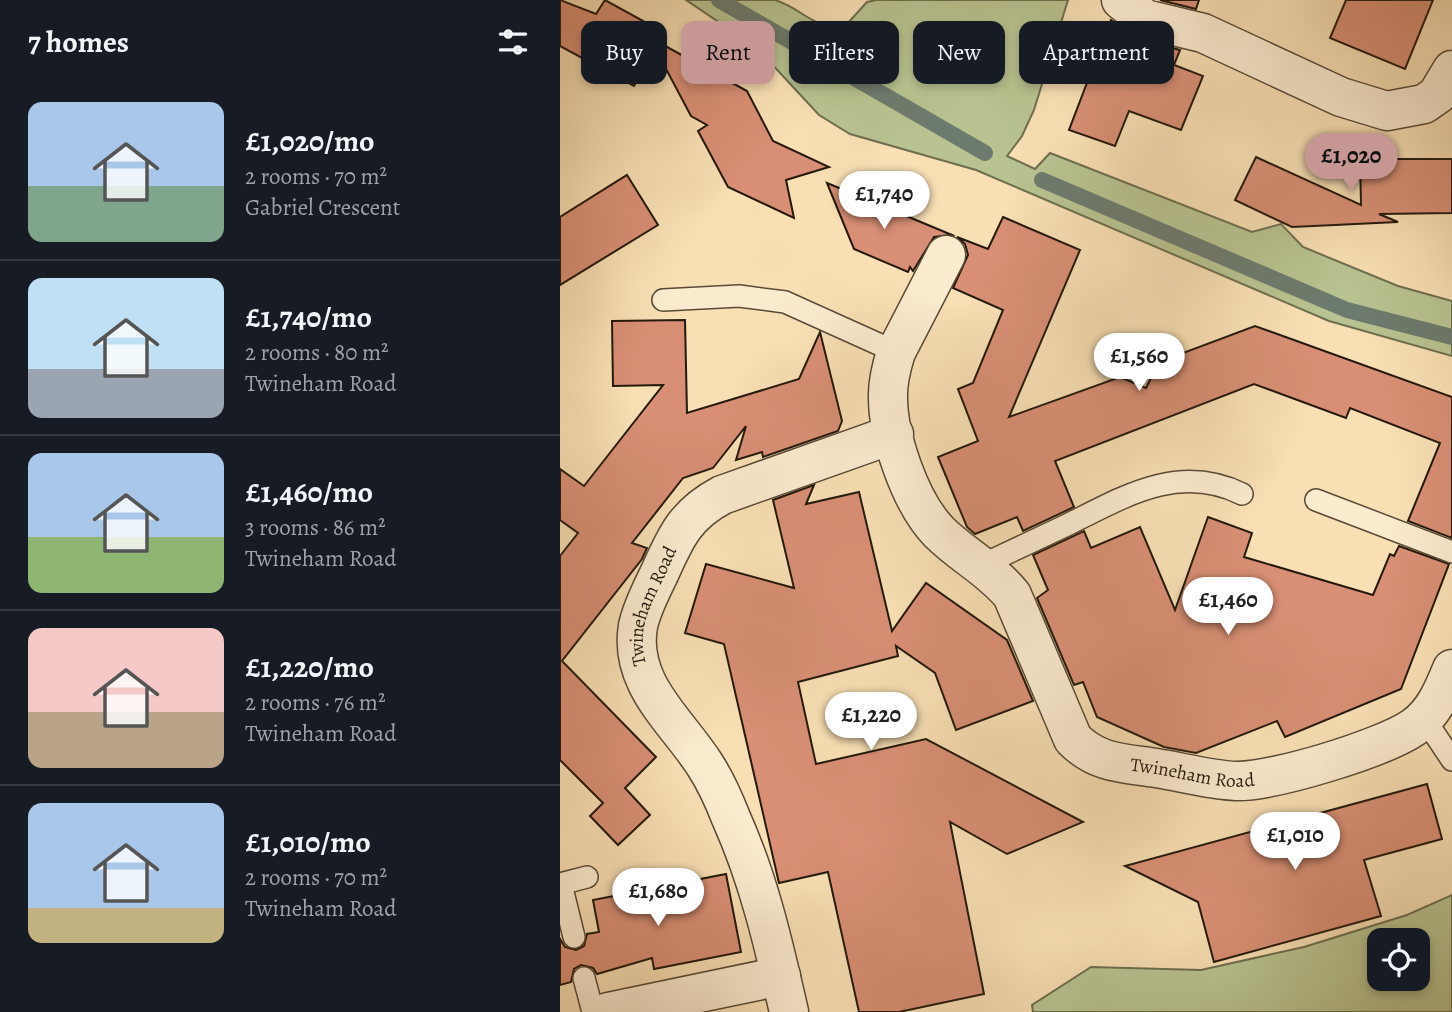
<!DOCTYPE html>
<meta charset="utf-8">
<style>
body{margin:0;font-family:Alegreya,serif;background:#242831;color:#f1f3f6;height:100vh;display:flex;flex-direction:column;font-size:26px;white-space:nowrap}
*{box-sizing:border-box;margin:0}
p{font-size:23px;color:#9ea1a6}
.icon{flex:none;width:38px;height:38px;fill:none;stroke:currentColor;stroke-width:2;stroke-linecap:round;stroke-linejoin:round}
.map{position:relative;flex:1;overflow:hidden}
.side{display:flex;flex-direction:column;background:#171b24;width:560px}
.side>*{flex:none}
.hud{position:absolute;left:21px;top:21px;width:665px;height:63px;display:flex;gap:14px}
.buttons{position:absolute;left:807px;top:928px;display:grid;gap:14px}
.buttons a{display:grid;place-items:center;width:63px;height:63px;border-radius:14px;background:#171b24;box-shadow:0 4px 10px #0003;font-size:35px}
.price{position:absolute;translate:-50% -60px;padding:0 16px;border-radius:24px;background:#fff;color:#222;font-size:23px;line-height:46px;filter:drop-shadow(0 2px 4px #0008)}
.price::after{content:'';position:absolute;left:50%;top:42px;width:21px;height:16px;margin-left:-10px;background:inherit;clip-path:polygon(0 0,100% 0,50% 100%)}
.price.active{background:#c59692;color:#111}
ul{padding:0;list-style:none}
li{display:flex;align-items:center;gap:21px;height:175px;padding:0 28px}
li+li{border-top:2px solid #363941}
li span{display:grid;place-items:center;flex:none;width:196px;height:140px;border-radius:14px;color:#555}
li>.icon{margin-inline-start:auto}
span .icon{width:84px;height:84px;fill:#fffc;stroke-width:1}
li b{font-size:30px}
h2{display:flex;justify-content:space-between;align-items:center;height:84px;padding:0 28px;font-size:30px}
.tag{padding:0 24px;border-radius:14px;background:#171b24;box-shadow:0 4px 10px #0003;font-size:24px;line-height:63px}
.tag.active{background:#c59692;color:#111}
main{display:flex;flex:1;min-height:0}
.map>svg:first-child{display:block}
.green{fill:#b8c391;stroke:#6e6e4e;stroke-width:2;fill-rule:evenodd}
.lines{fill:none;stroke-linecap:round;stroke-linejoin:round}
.stream{stroke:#6d7b6e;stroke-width:16}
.building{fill:#d88f75;stroke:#24190c;stroke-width:2}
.lane-casing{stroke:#594a36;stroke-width:24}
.street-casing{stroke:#594a36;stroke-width:41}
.lane{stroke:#faeace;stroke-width:21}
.street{stroke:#faeace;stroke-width:38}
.labels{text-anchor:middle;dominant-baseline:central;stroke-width:5;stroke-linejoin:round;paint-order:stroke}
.street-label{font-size:19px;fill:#24190c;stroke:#faeace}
</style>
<main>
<section class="side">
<h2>7 homes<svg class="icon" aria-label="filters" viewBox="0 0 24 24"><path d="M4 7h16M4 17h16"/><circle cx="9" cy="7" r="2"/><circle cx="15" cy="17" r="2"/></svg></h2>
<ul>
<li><span style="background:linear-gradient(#a9c7e8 60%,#7fa58c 0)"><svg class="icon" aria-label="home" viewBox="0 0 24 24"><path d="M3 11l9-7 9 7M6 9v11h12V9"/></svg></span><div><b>£1,020/mo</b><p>2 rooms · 70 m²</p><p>Gabriel Crescent</p></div></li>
<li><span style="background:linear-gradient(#bfe0f5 65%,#9aa5b1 0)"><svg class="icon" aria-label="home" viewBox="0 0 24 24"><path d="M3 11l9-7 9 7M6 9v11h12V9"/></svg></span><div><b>£1,740/mo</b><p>2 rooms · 80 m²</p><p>Twineham Road</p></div></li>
<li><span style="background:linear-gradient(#a9c7e8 60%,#8fb573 0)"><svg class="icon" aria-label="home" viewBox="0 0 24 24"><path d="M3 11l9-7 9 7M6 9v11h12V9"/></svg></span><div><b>£1,460/mo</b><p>3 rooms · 86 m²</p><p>Twineham Road</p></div></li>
<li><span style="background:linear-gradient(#f6c9c9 60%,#b9a48a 0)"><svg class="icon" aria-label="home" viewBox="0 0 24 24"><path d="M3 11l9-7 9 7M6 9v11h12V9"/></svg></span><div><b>£1,220/mo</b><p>2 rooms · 76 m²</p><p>Twineham Road</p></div></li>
<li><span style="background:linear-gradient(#a9c7e8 75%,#c2b280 0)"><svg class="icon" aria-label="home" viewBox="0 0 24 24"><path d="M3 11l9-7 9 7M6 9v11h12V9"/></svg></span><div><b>£1,010/mo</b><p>2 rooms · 70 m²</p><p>Twineham Road</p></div></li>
</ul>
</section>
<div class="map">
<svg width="892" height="1012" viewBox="0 0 892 1012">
<rect width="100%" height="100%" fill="#f8dfb4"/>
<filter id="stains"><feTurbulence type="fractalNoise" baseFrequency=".00286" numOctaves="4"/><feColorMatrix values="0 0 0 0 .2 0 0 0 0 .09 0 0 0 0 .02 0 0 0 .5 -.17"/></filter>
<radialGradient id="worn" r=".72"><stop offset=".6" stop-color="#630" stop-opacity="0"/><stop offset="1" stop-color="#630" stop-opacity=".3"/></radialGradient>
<!-- green -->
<g class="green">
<path d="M126,0C147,0 198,0 215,0C247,10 247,29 287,24L307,2L316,0H508L474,110L462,136L447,156L475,169L490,153L692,232L721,224L743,247L838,286L892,301V356L769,321L416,170L290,134L259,115L197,48Z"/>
<path d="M892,895V1012H473L472,1005L531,967L641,970L744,947L847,915ZM819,940H858V978H819Z"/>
</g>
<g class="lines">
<!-- stream -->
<g class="stream">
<polyline points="159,0 425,153"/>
<polyline points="482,180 787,310 892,337"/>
</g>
</g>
<!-- building -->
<g class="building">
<polygon points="0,0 36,14 45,0 103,32 98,42 187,91 213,141 269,167 226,180 234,218 168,187 138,131 147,125 131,116 95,48 74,86 0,46"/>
<polygon points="600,0 639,0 636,9"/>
<polygon points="786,0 873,0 845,69 770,38"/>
<polygon points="551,20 579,40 620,50 614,65 643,76 621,130 569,111 555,146 509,130"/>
<polygon points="696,157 801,205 800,159 892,159 892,213 819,214 838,222 732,227 675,200"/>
<polygon points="67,175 98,225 0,285 0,217"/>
<polygon points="267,183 332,210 392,235 374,237 353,271 350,267 348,272 294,249"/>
<polygon points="443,217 520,250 449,417 560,377 586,388 599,362 695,326 892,397 892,538 848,521 880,443 790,408 786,418 694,384 495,461 514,507 463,531 457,517 415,534 407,527 378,457 418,441 398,389 413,383 443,310 393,288 408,255 405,244 397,237 428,249"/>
<polygon points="125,320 127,413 239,379 260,332 282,421 278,431 203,457 202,452 176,460 186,426 153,468 123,478 72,543 87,548 82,559 2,661 96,757 65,788 90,815 58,845 30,816 43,803 0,760 0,556 18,533 0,520 0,469 24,486 103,385 53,386 52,321"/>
<polygon points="254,485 246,504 299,492 332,631 366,583 447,640 473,701 396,730 375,673 336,646 338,656 238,682 256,764 366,739 523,822 447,854 390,822 424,994 339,1012 299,1012 268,872 219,883 164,644 125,633 146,564 234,588 213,500"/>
<polygon points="648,517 692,533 684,557 813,595 830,554 834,556 839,546 889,564 841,689 725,737 717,721 636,753 604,747 537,717 523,682 514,685 477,598 488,590 473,555 524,531 531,548 580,527 615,610"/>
<polygon points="867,784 882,839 804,860 821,916 654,962 638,902 565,866"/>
<polygon points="166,874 181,952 94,969 92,958 37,974 33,968 21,965 14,969 11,982 0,985 0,939 5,947 16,950 24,946 27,934 39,932 33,900"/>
</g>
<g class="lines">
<!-- lane casing -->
<g class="lane-casing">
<g id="lane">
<polyline points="103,300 179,296 225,302 336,352"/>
<polyline points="756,500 892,552"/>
<path d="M420,566C450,552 479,538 509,524C565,496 619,463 682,494"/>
<polyline points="864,718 892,760"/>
<polyline points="0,884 27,877"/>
<polyline points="1,884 14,937"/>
<polyline points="24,978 33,1012"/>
</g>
</g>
<!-- street casing -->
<g class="street-casing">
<g id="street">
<polyline points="561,0 585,19 643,33 781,97 827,111 864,104 877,95 892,70"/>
<path id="s1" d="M386,255L336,352C332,365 328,380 328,394C327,435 350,502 379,532C402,555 432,570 452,595L513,739C538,764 563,763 596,768C622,772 649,780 676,781C713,782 824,748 854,727C874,713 883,691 892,669"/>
<polyline points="48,1012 221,976"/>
<path id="s2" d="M229,1012C214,946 199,880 171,818C164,800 156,782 145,765C117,721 68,684 78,626C82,607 92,589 100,572C116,536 126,514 162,495L334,434"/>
</g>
</g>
<!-- lane -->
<use href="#lane" class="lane"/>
<!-- street -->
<use href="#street" class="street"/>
</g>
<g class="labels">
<!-- street labels -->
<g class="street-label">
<text stroke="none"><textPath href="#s2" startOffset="444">Twineham Road</textPath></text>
<text stroke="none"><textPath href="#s1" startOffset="682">Twineham Road</textPath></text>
</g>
</g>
<rect width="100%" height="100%" filter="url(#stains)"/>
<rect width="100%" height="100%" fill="url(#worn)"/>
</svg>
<div class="buttons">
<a><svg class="icon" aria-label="locate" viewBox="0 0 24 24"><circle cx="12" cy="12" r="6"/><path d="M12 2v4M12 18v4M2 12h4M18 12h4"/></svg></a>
</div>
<b class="price active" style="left:791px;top:193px">£1,020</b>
<b class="price" style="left:324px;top:231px">£1,740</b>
<b class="price" style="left:579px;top:393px">£1,560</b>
<b class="price" style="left:668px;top:637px">£1,460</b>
<b class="price" style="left:311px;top:752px">£1,220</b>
<b class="price" style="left:735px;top:872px">£1,010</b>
<b class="price" style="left:98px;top:928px">£1,680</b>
<div class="hud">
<a class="tag">Buy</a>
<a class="tag active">Rent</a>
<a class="tag">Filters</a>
<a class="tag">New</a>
<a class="tag">Apartment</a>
</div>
</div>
</main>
